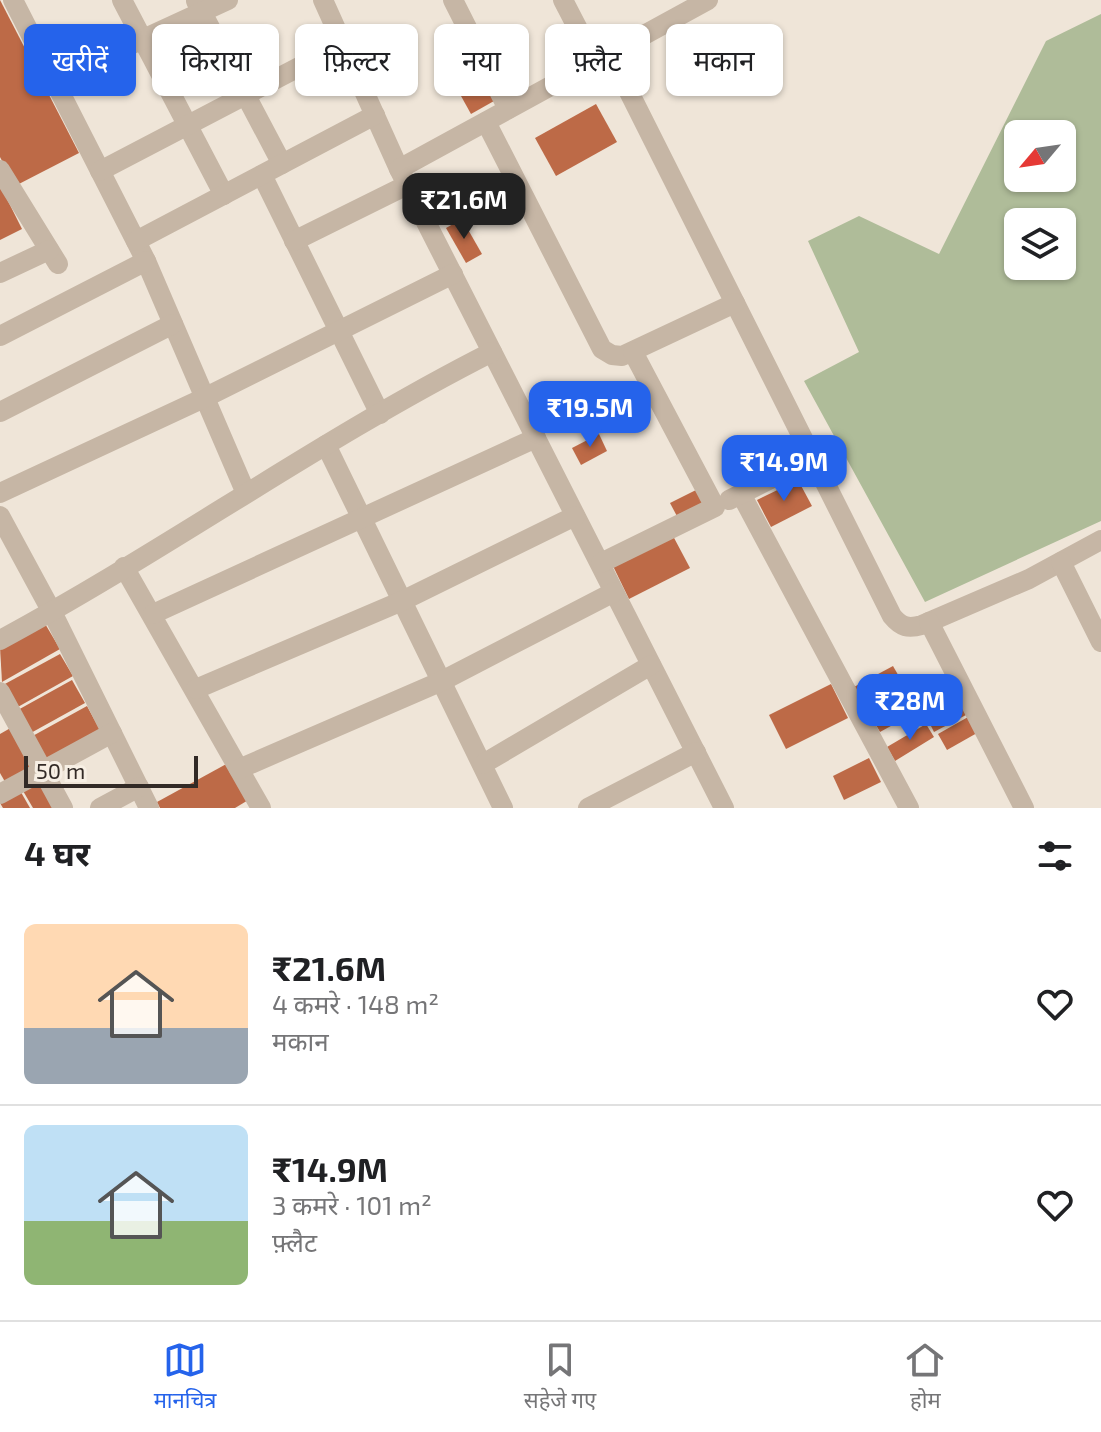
<!DOCTYPE html>
<html lang="hi">
<meta charset="utf-8">
<style>
body{margin:0;font-family:"Exo 2","Noto Sans Devanagari",sans-serif;background:#f6f6f6;color:#202124;height:100vh;display:flex;flex-direction:column;font-size:30px;white-space:nowrap}
*{box-sizing:border-box;margin:0}
p{font-size:26px;color:#757577}
.icon{flex:none;width:44px;height:44px;fill:none;stroke:currentColor;stroke-width:2;stroke-linecap:round;stroke-linejoin:round}
.map{position:relative;height:808px;overflow:hidden}
.panel{display:flex;flex-direction:column;background:#fff;flex:1}
.panel>*{flex:none}
.hud{position:absolute;left:24px;top:24px;width:1054px;height:72px;display:flex;gap:16px}
.needle{width:52px;rotate:241deg}
.controls{position:absolute;left:1004px;top:120px;display:grid;gap:16px}
.controls a{display:grid;place-items:center;width:72px;height:72px;border-radius:12px;background:#fff;box-shadow:0 2px 6px #0004;font-size:40px}
.scale{position:absolute;left:24px;bottom:20px;width:174px;box-sizing:border-box;padding-left:8px;border:4px solid #322a26;border-top:0;font-size:22px;line-height:28px;white-space:nowrap;color:#322a26;-webkit-text-stroke:6px #f7efe4;paint-order:stroke}
.price{position:absolute;translate:-50% -68px;padding:0 18px;border-radius:16px;background:#2563eb;color:#fff;font-size:26px;line-height:52px;filter:drop-shadow(0 2px 4px #0008)}
.price::after{content:'';position:absolute;left:50%;top:48px;width:24px;height:18px;margin-left:-12px;background:inherit;clip-path:polygon(0 0,100% 0,50% 100%)}
.price.on{background:#222;color:#fff}
ul{padding:0;list-style:none}
li{display:flex;align-items:center;gap:24px;height:200px;padding:0 24px}
li+li{border-top:2px solid #e0e0e0}
li span{display:grid;place-items:center;flex:none;width:224px;height:160px;border-radius:12px;color:#555}
li>.icon{margin-inline-start:auto}
span .icon{width:96px;height:96px;fill:#fffc;stroke-width:1}
li b{font-size:34px}
h2{display:flex;justify-content:space-between;align-items:center;height:96px;padding:0 24px;font-size:34px}
.chip{padding:0 28px;border-radius:12px;background:#fff;box-shadow:0 2px 6px #0004;font-size:28px;line-height:72px}
.chip.on{background:#2563eb;color:#fff}
.tabs{display:flex;justify-content:space-around;align-items:center;height:112px;border-top:2px solid #e0e0e0;background:#fff;font-size:22px;color:#757577}
.tabs a{display:grid;justify-items:center;gap:4px}
.tabs .on{color:#2563eb}
.map>svg:first-child{display:block}
.green{fill:#afbc99;fill-rule:evenodd}
.building{fill:#bd6a47}
.lines{fill:none;stroke-linecap:round;stroke-linejoin:round}
.minor{stroke:#c6b6a5;stroke-width:20}
</style>
<div class="map">
<svg width="1101" height="808" viewBox="0 0 1101 808">
<rect width="100%" height="100%" fill="#efe5d8"/>
<!-- green -->
<path class="green" d="M1101,14V521L925,602L804,381L859,352L808,241L859,216L939,254L1046,41ZM1018,134H1062V178H1018ZM1018,222H1062V266H1018Z"/>
<!-- building -->
<g class="building">
<polygon points="0,0 79,153 15,186 0,157"/>
<polygon points="484,83 494,101 471,114 461,96"/>
<polygon points="596,104 617,142 556,176 535,138"/>
<polygon points="0,185 22,229 0,240"/>
<polygon points="462,219 482,254 466,263 446,228"/>
<polygon points="599,434 607,451 581,465 572,448"/>
<polygon points="798,480 812,506 771,527 757,500"/>
<polygon points="696,490 704,507 679,520 670,503"/>
<polygon points="673,536 690,568 629,599 613,566"/>
<polygon points="44,622 60,649 2,682 0,647"/>
<polygon points="60,654 73,676 16,708 3,685"/>
<polygon points="893,666 905,687 866,709 854,687"/>
<polygon points="72,680 85,703 29,734 16,711"/>
<polygon points="831,684 848,718 786,749 769,715"/>
<polygon points="906,690 918,711 880,732 868,711"/>
<polygon points="958,699 966,715 934,732 926,716"/>
<polygon points="87,706 101,732 44,764 29,738"/>
<polygon points="968,717 977,733 947,750 938,734"/>
<polygon points="926,724 934,737 895,761 887,747"/>
<polygon points="14,726 38,770 8,787 0,773 0,734"/>
<polygon points="869,758 881,782 844,800 833,776"/>
<polygon points="230,762 250,799 235,808 160,808 157,802"/>
<polygon points="40,772 60,808 33,808 19,784"/>
<polygon points="18,787 30,808 3,808 0,803"/>
</g>
<g class="lines">
<!-- minor -->
<g class="minor">
<polyline points="13,0 146,261 245,491"/>
<polyline points="122,0 224,195"/>
<polyline points="323,0 399,169 724,808"/>
<polyline points="453,0 508,109"/>
<polyline points="563,0 595,62"/>
<polyline points="196,1 282,164"/>
<path d="M610,54L892,616C901,627 908,629 922,625L1029,579L1101,540"/>
<polyline points="54,80 228,0"/>
<polyline points="486,122 602,349 612,355 622,356 735,303"/>
<polyline points="399,169 708,0"/>
<polyline points="0,170 58,264"/>
<polyline points="100,171 343,44"/>
<polyline points="262,175 380,414"/>
<polyline points="136,241 375,115"/>
<polyline points="294,241 407,185"/>
<polyline points="0,273 49,250"/>
<polyline points="0,336 146,261"/>
<polyline points="0,412 173,324"/>
<polyline points="326,445 503,808"/>
<polyline points="0,493 204,398 453,274"/>
<polyline points="741,494 909,808"/>
<polyline points="729,500 812,458"/>
<polyline points="0,516 52,612 149,808"/>
<polyline points="1061,562 1101,642"/>
<polyline points="601,563 715,507 633,352"/>
<polyline points="124,567 261,808"/>
<polyline points="153,614 536,438"/>
<polyline points="929,622 1024,808"/>
<path d="M0,640C167,550 322,438 492,352"/>
<polyline points="196,689 402,601 575,516"/>
<polyline points="0,692 63,808"/>
<polyline points="483,764 651,665"/>
<polyline points="239,769 442,681 614,592"/>
<polyline points="0,794 112,733"/>
<polyline points="100,808 139,787"/>
<polyline points="588,808 696,752"/>
</g>
</g>
</svg>
<div class="controls">
<a><svg class="needle" viewBox="-14 -14 28 28"><path d="M0-13l5 13h-10z" fill="#e53935"/><path d="M0 13l5-13h-10z" fill="#757577"/></svg></a>
<a><svg class="icon" aria-label="layers" viewBox="0 0 24 24"><path d="M12 4l9 5-9 5-9-5zM3 14l9 5 9-5"/></svg></a>
</div>
<div class="scale">50 m</div>
<b class="price on" style="left:464px;top:241px">₹21.6M</b>
<b class="price" style="left:590px;top:449px">₹19.5M</b>
<b class="price" style="left:784px;top:503px">₹14.9M</b>
<b class="price" style="left:910px;top:742px">₹28M</b>
<div class="hud">
<a class="chip on">खरीदें</a>
<a class="chip">किराया</a>
<a class="chip">फ़िल्टर</a>
<a class="chip">नया</a>
<a class="chip">फ़्लैट</a>
<a class="chip">मकान</a>
</div>
</div>
<section class="panel">
<h2>4 घर<svg class="icon" aria-label="filters" viewBox="0 0 24 24"><path d="M4 7h16M4 17h16"/><circle cx="9" cy="7" r="2"/><circle cx="15" cy="17" r="2"/></svg></h2>
<ul>
<li><span style="background:linear-gradient(#ffd9b3 65%,#9aa5b1 0)"><svg class="icon" aria-label="home" viewBox="0 0 24 24"><path d="M3 11l9-7 9 7M6 9v11h12V9"/></svg></span><div><b>₹21.6M</b><p>4 कमरे · 148 m²</p><p>मकान</p></div><svg class="icon" aria-label="heart" viewBox="0 0 24 24"><path d="M12 20l-8-8c-3-5 5-10 8-4 3-6 11-1 8 4z"/></svg></li>
<li><span style="background:linear-gradient(#bfe0f5 60%,#8fb573 0)"><svg class="icon" aria-label="home" viewBox="0 0 24 24"><path d="M3 11l9-7 9 7M6 9v11h12V9"/></svg></span><div><b>₹14.9M</b><p>3 कमरे · 101 m²</p><p>फ़्लैट</p></div><svg class="icon" aria-label="heart" viewBox="0 0 24 24"><path d="M12 20l-8-8c-3-5 5-10 8-4 3-6 11-1 8 4z"/></svg></li>
</ul>
</section>
<nav class="tabs">
<a class="on"><svg class="icon" aria-label="map" viewBox="0 0 24 24"><path d="M3 6l6-2 6 2 6-2v14l-6 2-6-2-6 2zM9 4v14M15 6v14"/></svg>मानचित्र</a>
<a><svg class="icon" aria-label="saved" viewBox="0 0 24 24"><path d="M7 4h10v16l-5-4-5 4z"/></svg>सहेजे गए</a>
<a><svg class="icon" aria-label="home" viewBox="0 0 24 24"><path d="M3 11l9-7 9 7M6 9v11h12V9"/></svg>होम</a>
</nav>
